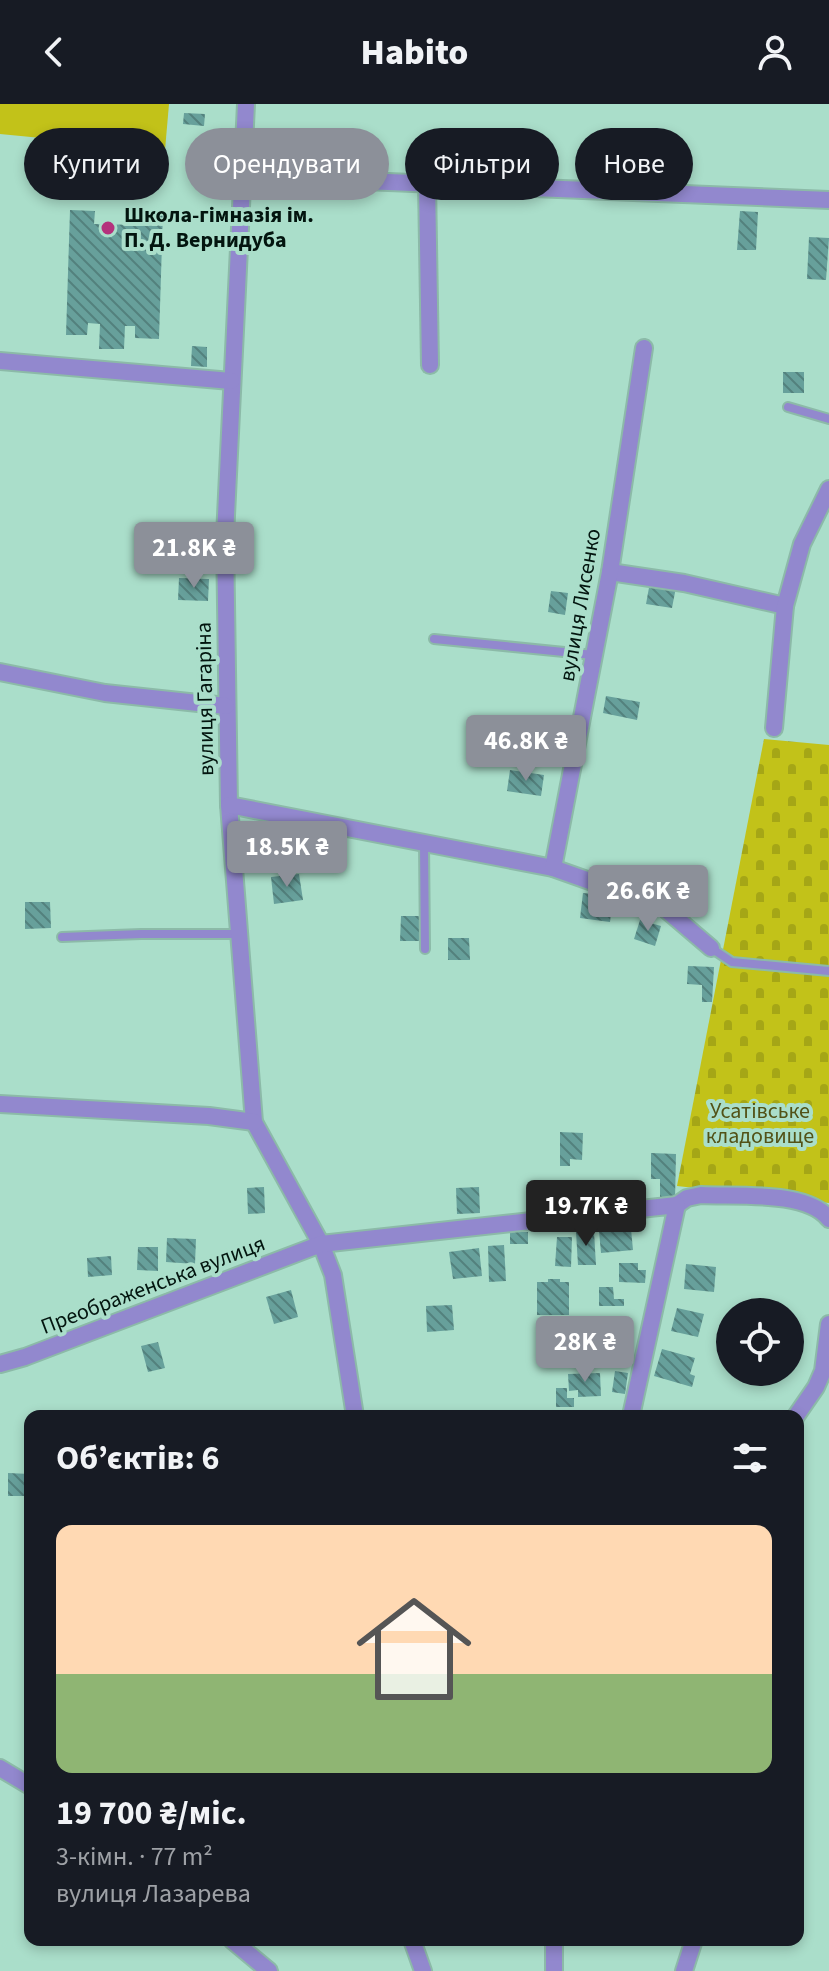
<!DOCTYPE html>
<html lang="uk">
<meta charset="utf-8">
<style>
body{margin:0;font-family:"Source Sans 3",sans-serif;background:#20242c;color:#f1f3f6;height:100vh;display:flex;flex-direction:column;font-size:30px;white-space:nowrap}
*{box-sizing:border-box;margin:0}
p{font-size:26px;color:#9ea1a6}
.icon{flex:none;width:44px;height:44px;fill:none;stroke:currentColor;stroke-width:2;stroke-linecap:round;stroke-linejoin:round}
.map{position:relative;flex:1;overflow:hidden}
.drawer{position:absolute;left:24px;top:1306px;width:780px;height:536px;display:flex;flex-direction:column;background:#171b24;border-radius:16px;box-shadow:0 4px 12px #0003}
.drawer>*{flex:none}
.top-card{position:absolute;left:24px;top:24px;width:782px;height:72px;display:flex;gap:16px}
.tools{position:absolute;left:716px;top:1194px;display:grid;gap:16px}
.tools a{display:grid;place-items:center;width:88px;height:88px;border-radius:50%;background:#171b24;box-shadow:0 4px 12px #0003;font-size:40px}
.price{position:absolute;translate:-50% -68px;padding:0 18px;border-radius:8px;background:#8c9099;color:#fff;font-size:26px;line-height:52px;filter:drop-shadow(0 2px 4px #0008)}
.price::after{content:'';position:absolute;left:50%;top:48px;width:24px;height:18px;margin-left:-12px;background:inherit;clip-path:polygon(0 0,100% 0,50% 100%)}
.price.on{background:#222;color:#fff}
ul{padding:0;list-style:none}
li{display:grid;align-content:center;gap:16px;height:424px;padding:0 32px}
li+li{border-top:2px solid #363941}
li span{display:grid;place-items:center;height:248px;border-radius:16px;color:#555}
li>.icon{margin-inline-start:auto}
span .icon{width:144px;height:144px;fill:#fffc;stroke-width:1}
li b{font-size:34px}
h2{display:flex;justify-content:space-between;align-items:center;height:96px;padding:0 32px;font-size:34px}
.tag{padding:0 28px;border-radius:36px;background:#171b24;box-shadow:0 4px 12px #0003;font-size:28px;line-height:72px}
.tag.on{background:#8c9099;color:#fff}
header{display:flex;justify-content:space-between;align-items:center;height:104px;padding:0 32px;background:#171b24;font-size:36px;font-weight:800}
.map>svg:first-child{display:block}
.cemetery{fill:url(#cemetery-stones)}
.garden{fill:#c2c219}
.building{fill:url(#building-back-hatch)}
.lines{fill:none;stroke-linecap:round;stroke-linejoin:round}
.lane-casing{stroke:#8cbaa8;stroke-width:12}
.street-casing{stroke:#8cbaa8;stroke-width:20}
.lane{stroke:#9288ce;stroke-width:8}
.street{stroke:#9288ce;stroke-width:16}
.poi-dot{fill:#b4327c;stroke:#aadeca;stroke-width:3}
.labels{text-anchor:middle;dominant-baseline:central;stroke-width:8;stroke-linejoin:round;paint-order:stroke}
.poi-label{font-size:22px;font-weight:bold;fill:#03150f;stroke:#aadeca;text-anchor:start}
.street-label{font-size:22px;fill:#03150f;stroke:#aadeca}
.park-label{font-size:22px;fill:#525217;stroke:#aadeca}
</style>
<header><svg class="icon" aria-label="back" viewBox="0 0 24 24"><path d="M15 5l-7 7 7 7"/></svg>Habito<svg class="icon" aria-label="person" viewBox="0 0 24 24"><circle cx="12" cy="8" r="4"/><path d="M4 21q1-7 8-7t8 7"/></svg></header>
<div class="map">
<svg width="829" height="1867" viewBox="0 0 829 1867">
<defs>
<pattern id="cemetery-stones" width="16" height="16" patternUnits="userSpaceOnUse" patternTransform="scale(2)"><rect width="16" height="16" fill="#c2c219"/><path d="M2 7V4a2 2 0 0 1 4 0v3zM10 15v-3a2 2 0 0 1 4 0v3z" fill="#a5a616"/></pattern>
<pattern id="building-back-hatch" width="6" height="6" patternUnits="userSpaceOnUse" patternTransform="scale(2)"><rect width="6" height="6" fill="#67a09b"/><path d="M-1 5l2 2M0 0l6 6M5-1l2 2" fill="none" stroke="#53817d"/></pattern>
</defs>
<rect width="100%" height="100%" fill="#aadeca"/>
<!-- cemetery -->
<polygon class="cemetery" points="764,635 829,641 829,1099 677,1082"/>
<!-- garden -->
<polygon class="garden" points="0,0 169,0 165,46 0,30"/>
<!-- building -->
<g class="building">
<polygon points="184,9 205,10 204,22 183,20"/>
<rect x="101" y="67" width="24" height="12"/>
<polygon points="70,106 95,107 94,120 139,121 139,108 163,108 159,235 135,234 135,222 125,222 124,245 99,245 100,220 88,219 87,231 66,231"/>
<polygon points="740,107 758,108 756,146 737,146"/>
<polygon points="809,133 829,134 826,176 807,175"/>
<polygon points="192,242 207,243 207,263 191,262"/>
<rect x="783" y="268" width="21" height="21"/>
<polygon points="179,474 209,475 208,497 178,496"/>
<polygon points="650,478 676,483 672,504 646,500"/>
<polygon points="551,487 568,489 565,511 548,508"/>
<polygon points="606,592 640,598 637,616 603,609"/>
<polygon points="510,666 544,671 541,692 507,687"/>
<polygon points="299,770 303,796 274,800 271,773"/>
<polygon points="583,789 613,792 610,818 580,814"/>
<polygon points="25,798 50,798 51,824 25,825"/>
<polygon points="401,812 420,812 419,837 400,837"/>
<polygon points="640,816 661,822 655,842 634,835"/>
<polygon points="448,834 469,834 470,856 448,856"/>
<polygon points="688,862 714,863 712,898 702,898 702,881 687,880"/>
<polygon points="560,1028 583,1029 582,1056 570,1055 570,1062 560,1062"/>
<polygon points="651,1049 676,1050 675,1096 660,1096 660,1075 651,1075"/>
<polygon points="264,1083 265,1109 248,1110 247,1084"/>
<polygon points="479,1083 480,1109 457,1110 456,1084"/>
<polygon points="631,1125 633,1146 601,1149 599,1127"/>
<rect x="510" y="1128" width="18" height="12"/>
<polygon points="576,1128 594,1128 596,1161 578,1161"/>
<polygon points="557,1133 572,1133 571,1163 555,1162"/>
<polygon points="167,1134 196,1135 195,1160 166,1158"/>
<polygon points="504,1141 506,1177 489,1178 488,1142"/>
<polygon points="138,1143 158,1143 158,1167 137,1166"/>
<polygon points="479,1144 482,1172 453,1175 449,1148"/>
<polygon points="111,1152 112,1171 88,1173 87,1154"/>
<polygon points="619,1159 638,1159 638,1166 646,1166 645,1179 619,1178"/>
<polygon points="686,1160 716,1163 714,1188 684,1185"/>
<polygon points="548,1175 560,1175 560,1178 569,1178 569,1211 537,1211 537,1178 548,1178"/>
<polygon points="599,1183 613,1183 614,1195 624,1195 624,1202 599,1202"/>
<polygon points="291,1186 298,1213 274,1220 266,1193"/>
<polygon points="452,1201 454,1226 427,1228 426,1202"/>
<polygon points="677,1204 704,1210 698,1233 671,1227"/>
<polygon points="603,1223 628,1227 625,1247 599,1243"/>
<polygon points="158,1238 165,1264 148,1268 141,1242"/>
<polygon points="662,1245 695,1254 690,1270 695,1272 692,1283 654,1272"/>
<polygon points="615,1267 628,1269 625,1290 612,1288"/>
<polygon points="600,1269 601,1292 578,1293 578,1286 569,1287 568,1270"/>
<polygon points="556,1284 567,1284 567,1294 574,1294 574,1303 556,1303"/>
<polygon points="8,1369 30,1370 30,1392 8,1392"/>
</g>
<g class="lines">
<!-- lane casing -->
<g class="lane-casing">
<g id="lane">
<polyline points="788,303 829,315"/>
<polyline points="434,535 594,551"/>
<polyline points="424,738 425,845"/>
<polyline points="62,833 141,830 239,830"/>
<polyline points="711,844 732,858 829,867"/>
</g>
</g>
<!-- street casing -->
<g class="street-casing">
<g id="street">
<polyline points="246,0 225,432 229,701 254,1018 321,1140 333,1171 355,1312"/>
<polyline points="242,72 829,96"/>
<polyline points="427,79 430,261"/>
<polyline points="0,257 231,277"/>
<polyline points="610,468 684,479 785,502"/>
<polyline points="0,568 105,589 226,602"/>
<polyline points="774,624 785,502 802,440 829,385"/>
<polyline points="229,701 553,764 663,803 711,844"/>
<polyline points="553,764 610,468 644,244"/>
<polyline points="0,1000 209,1012 254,1018"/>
<path d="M677,1101L687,1094L701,1091C736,1093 807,1086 829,1115"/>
<polyline points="0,1260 25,1253 321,1140 677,1101 631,1312"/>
<polyline points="796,1312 816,1283 823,1267 829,1220"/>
<polyline points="0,1664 30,1682"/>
<polyline points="232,1836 269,1867"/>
<polyline points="412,1836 423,1867"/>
<polyline points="554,1867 554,1836"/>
<polyline points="684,1867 694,1836"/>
</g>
</g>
<!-- lane -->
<use href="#lane" class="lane"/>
<!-- street -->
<use href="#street" class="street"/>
</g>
<!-- markers -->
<circle class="poi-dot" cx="108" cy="124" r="8"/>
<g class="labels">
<!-- poi labels -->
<g class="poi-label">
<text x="124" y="111">Школа-гімназія ім.<tspan x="124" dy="25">П. Д. Вернидуба</tspan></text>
</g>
<!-- street labels -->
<g class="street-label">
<text transform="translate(580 501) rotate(-80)">вулиця Лисенко</text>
<text transform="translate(205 595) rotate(-91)">вулиця Гагаріна</text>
<text transform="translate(153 1181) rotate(-21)">Преображенська вулиця</text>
</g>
<!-- park labels -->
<g class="park-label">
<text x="760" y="1007">Усатівське<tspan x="760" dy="25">кладовище</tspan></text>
</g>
</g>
</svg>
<div class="tools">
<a><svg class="icon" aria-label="locate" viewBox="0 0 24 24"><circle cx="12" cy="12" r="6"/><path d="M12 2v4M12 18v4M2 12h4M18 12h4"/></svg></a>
</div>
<b class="price" style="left:194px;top:486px">21.8K ₴</b>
<b class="price" style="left:526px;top:679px">46.8K ₴</b>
<b class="price" style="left:287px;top:785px">18.5K ₴</b>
<b class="price" style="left:648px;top:829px">26.6K ₴</b>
<b class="price on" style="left:586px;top:1144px">19.7K ₴</b>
<b class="price" style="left:585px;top:1280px">28K ₴</b>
<div class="top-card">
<a class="tag">Купити</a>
<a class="tag on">Орендувати</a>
<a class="tag">Фільтри</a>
<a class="tag">Нове</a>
</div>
<section class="drawer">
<h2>Об’єктів: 6<svg class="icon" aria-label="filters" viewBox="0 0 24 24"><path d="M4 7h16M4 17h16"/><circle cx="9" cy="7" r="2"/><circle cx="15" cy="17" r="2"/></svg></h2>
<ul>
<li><span style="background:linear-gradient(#ffd9b3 60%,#8fb573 0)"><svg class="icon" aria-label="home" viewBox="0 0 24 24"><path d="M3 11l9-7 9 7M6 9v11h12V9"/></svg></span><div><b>19 700 ₴/міс.</b><p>3-кімн. · 77 m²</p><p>вулиця Лазарева</p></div></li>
</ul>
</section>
</div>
